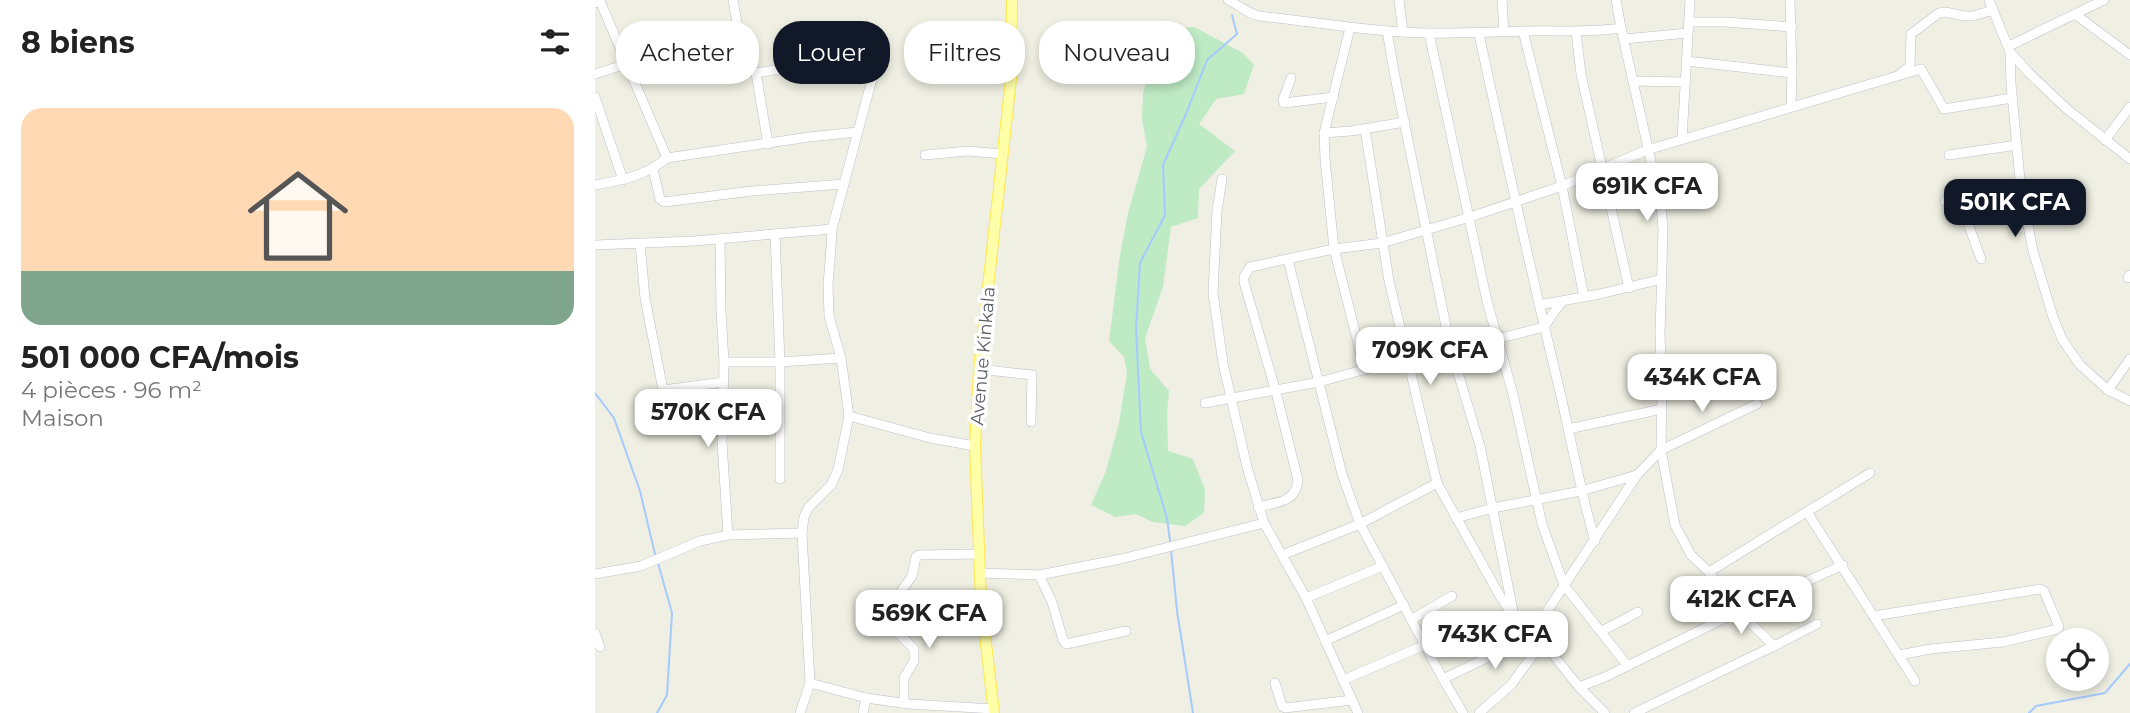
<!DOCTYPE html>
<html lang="fr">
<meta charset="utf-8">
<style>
body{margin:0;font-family:Montserrat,sans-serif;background:#f2f2f2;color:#222;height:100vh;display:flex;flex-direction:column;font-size:26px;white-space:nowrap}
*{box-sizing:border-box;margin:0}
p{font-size:23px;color:#767676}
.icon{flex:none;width:38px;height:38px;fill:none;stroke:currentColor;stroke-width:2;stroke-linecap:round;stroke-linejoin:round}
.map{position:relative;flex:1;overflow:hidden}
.panel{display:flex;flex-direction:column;background:#fff;width:595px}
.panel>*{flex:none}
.guide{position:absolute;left:21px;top:21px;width:665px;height:63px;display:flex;gap:14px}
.tools{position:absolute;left:1451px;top:628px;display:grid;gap:14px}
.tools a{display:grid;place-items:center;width:63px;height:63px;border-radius:50%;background:#fff;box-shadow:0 4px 10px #0003;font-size:35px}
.price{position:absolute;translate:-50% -60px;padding:0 16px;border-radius:14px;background:#fff;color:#222;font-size:23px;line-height:46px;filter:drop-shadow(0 2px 4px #0008)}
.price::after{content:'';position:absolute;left:50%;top:42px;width:21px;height:16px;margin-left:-10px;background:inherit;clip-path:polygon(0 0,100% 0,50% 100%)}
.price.on{background:#111827;color:#fff}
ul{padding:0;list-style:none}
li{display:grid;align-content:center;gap:14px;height:371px;padding:0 21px}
li span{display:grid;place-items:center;height:217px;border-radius:21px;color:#555}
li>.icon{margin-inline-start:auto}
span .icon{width:126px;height:126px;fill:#fffc;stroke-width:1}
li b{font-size:30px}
h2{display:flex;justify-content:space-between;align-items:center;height:84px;padding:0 21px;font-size:30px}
.tag{padding:0 24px;border-radius:28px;background:#fff;box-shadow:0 4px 10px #0003;font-size:24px;line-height:63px}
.tag.on{background:#111827;color:#fff}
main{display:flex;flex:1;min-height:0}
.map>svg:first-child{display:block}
.green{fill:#beeac4}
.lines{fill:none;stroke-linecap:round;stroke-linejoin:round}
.stream{stroke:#a4caff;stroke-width:2}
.minor-casing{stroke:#bdc0c6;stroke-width:10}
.major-casing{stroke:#ffe74d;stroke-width:12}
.minor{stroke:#fff;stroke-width:9}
.major{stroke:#fffea9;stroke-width:10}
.labels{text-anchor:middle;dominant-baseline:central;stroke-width:7;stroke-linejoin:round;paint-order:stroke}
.street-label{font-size:18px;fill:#5b5f66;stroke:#fff}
</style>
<main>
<section class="panel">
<h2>8 biens<svg class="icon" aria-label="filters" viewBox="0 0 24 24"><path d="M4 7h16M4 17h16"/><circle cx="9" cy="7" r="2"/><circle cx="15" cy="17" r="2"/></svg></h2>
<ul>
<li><span style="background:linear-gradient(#ffd9b3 75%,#7fa58c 0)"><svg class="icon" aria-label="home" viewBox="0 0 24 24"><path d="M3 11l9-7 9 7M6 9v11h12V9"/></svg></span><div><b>501 000 CFA/mois</b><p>4 pièces · 96 m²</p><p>Maison</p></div></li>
</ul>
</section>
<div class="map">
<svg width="1535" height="713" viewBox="0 0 1535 713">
<rect width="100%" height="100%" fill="#f0efe3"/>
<!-- green -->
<polygon class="green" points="599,27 648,53 659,65 649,94 621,99 604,124 640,151 604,189 603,218 576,227 568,287 550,338 555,369 574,391 572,413 573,451 598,459 610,490 609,513 590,526 558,522 541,514 520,517 496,505 511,471 524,423 532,373 529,357 514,341 525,255 533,213 552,147 547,120 548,93 554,75 572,57 588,28"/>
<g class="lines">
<!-- stream -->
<g class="stream">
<polyline points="0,393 19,418 45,491 60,554"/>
<polyline points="575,541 572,518 546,432 541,329 545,263 570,215 568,165 591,114 612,60 642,34 637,15"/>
<polyline points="576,550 582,611 598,713"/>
<polyline points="62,713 72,695 77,613 63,563"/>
<polyline points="1434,713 1441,706 1510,693 1535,664"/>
</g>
<!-- minor casing -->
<g class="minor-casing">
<g id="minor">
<polyline points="138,0 149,63 161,73 173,144"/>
<path d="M633,0C644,5 652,13 664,16C712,21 759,29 807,32C848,35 889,32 930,31C962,30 994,33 1026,28"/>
<polyline points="804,0 808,32"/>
<polyline points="907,0 909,32"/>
<polyline points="1021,0 1026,28 1066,206 1068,229 1065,334 1067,386 1066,450 1080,525 1096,555 1114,572 1134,602 1179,646"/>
<polyline points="1394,0 1415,52 1434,73 1472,109 1535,159"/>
<polyline points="1195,1 1197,73 1196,107"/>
<polyline points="0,3 5,1 72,158"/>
<polyline points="1481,15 1535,55"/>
<polyline points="1094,22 1130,22 1197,27"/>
<polyline points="755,28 729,133 730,159 739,249 770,370"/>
<polyline points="792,31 800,77 855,346 885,446 919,616"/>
<polyline points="928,31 967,186 989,297"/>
<polyline points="981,32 986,74 1034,288"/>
<polyline points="834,33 892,301 918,394 947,524 969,585 1032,665"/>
<path d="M884,34C910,155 937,276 966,396C977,445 986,493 1000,541"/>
<polyline points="1029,39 1093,33"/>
<polyline points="1414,46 1509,0"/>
<polyline points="1415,52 1416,84 1426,190 1438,251 1458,317 1467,339 1485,365 1513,390 1535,401"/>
<polyline points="1091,61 1197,73"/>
<polyline points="161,73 199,67 286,45 249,184 237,229 236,247 233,285 234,316 246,358 254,416 243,470 236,485 213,508 209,517 207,533 215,683 205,713"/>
<polyline points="1306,73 1315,66 1316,34 1344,13 1350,12 1369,16 1378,16 1398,10"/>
<polyline points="0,74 143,29"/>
<polyline points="696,78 688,100 689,103 739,97"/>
<polyline points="1038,81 1090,82"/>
<polyline points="0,97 28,180"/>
<polyline points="770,129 794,281 842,483 905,596 930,634"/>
<polyline points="729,133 756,131 810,122"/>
<polyline points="1087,139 1095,0"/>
<polyline points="1510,140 1535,107"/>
<polyline points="330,155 373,151 407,154"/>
<polyline points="1354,155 1422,145"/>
<polyline points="58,169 65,199 69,202 157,191 249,184"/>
<polyline points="627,179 622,211 618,293 628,363 652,467 669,523 711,598 763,713"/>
<path d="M0,185C28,180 50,176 72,158L214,137L262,132"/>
<polyline points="1370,199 1375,229 1386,259"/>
<polyline points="1350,201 1426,190"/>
<polyline points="180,234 185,362 185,479"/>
<polyline points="125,239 126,311 129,362 127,442 133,535"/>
<polyline points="45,243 50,298 68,390 129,382"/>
<polyline points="0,245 99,241 237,229"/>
<polyline points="693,260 747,474 765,524 848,679 868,713"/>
<polyline points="1533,278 1535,275"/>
<polyline points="944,305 1005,294 1067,279"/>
<polyline points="129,362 185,362 246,358"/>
<polyline points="384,369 437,375 436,422"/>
<polyline points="1513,390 1535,359"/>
<polyline points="610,403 724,382 855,346 902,339 949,327 959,312 968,301"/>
<polyline points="254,416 335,438 380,446"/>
<polyline points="973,429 1067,409"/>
<path d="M663,507C682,502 701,503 703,480L681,392L649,282V277L655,267L739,249L787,243L875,217L967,186L1052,150L1326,69L1349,109L1417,98"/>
<polyline points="1212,512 1320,681"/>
<polyline points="861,518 898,508 986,491 1042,475"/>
<polyline points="687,555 765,524 842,483"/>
<polyline points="1114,572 1275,473"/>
<polyline points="385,573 444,575 526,559 669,523"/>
<polyline points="0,574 46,566 105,541 133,535 207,533"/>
<polyline points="444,575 457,602 468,640 471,644 531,631"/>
<polyline points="711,598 788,566"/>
<polyline points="1279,616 1445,589 1449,591 1464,627 1462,629 1408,642 1336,649 1304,655"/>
<polyline points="816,620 857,596"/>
<polyline points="939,631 984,687 1010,713"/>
<polyline points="1007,631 1043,612"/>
<polyline points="0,633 5,647"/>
<polyline points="730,641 809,605"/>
<polyline points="848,679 914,647 930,634 939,631 1042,475 1066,450 1162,404"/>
<polyline points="748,680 830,645"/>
<polyline points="215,683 271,698 314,704 399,709"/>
<polyline points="680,683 687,706 690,708 757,700"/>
<polyline points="984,687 1010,677 1130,618 1248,565"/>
<polyline points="309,703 309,678 319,661 319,649 302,632 300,621 303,599 307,590 317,576 321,557 324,555 384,554"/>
<polyline points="268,713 271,698"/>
<polyline points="884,713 916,685 948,641"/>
<polyline points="1039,713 1179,646 1222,624"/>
</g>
</g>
<!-- major casing -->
<g class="major-casing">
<polyline id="major" points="399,713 386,600 380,446 384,369 416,79 417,0"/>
</g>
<!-- minor -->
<use href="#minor" class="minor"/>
<!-- major -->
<use href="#major" class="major"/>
</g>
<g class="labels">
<!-- street labels -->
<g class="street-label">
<text transform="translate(388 356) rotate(-85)">Avenue Kinkala</text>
</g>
</g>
</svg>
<div class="tools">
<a><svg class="icon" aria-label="locate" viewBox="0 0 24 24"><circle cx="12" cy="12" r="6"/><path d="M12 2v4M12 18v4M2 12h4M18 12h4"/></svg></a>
</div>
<b class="price" style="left:1052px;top:223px">691K CFA</b>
<b class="price on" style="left:1420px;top:239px">501K CFA</b>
<b class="price" style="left:835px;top:387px">709K CFA</b>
<b class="price" style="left:1107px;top:414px">434K CFA</b>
<b class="price" style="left:113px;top:449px">570K CFA</b>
<b class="price" style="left:1146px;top:636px">412K CFA</b>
<b class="price" style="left:334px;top:650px">569K CFA</b>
<b class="price" style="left:900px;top:671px">743K CFA</b>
<div class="guide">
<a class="tag">Acheter</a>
<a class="tag on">Louer</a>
<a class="tag">Filtres</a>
<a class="tag">Nouveau</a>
</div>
</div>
</main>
